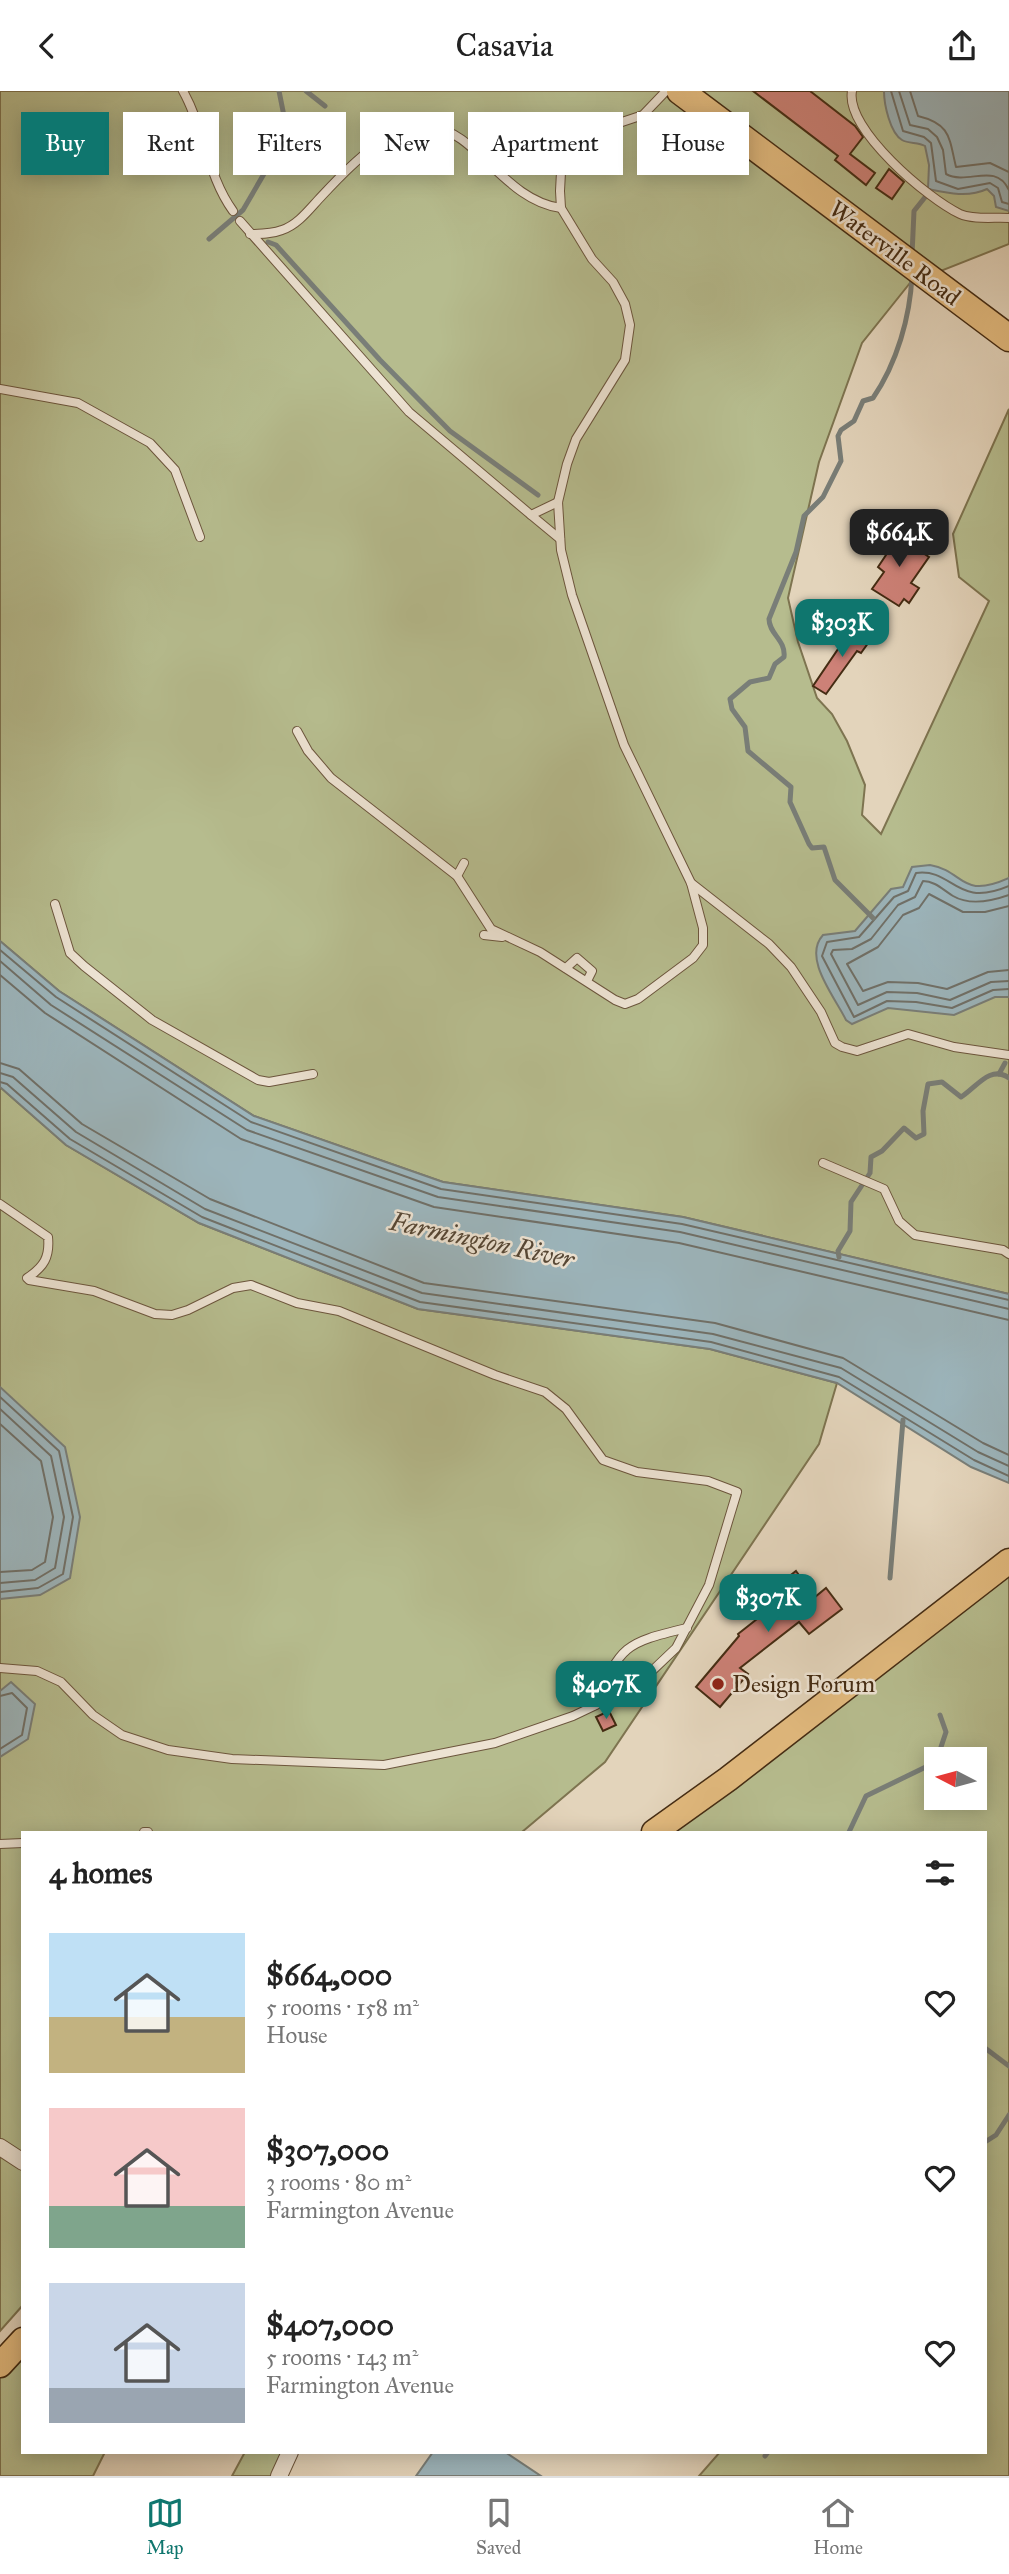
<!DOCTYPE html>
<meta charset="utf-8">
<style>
body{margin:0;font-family:"IM FELL Great Primer",serif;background:#f6f6f6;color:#222;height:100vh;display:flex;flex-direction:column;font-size:26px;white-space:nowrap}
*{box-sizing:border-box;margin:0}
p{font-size:23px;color:#767676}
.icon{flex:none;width:38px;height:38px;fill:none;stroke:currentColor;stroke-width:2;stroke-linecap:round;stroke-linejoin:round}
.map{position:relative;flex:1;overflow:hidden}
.side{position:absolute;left:21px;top:1740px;width:966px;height:623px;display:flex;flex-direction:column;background:#fff;border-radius:0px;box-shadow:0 4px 18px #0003}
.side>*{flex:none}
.banner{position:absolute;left:21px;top:21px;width:968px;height:63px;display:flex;gap:14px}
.needle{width:46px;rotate:276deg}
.fabs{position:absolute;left:924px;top:1656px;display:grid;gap:14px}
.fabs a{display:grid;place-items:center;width:63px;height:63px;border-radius:0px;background:#fff;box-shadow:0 4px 18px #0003;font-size:35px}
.price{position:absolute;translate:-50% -60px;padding:0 16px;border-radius:14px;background:#0f766e;color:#fff;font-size:23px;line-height:46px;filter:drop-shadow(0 2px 4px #0008)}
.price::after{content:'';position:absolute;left:50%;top:42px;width:21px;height:16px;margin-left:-10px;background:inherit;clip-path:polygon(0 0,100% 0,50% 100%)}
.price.selected{background:#222;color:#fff}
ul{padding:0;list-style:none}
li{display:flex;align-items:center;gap:21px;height:175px;padding:0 28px}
li span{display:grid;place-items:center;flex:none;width:196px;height:140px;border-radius:0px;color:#555}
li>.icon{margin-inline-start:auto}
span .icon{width:84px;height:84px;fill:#fffc;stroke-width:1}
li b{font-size:30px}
h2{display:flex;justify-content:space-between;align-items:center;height:84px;padding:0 28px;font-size:30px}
.pill{padding:0 24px;border-radius:0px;background:#fff;box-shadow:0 4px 18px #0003;font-size:24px;line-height:63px}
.pill.selected{background:#0f766e;color:#fff}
header{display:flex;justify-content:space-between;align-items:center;height:91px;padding:0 28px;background:#fff;font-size:32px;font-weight:600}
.tabs{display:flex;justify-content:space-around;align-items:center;height:98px;border-top:2px solid #e0e0e0;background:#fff;font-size:19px;color:#767676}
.tabs a{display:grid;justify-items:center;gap:4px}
.tabs .selected{color:#0f766e}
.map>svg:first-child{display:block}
.green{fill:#b6bc8e;stroke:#7e7450;stroke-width:2;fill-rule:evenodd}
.water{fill:#9cb5bc;stroke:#797e78;stroke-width:2}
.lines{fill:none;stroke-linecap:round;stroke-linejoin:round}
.shore{stroke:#707068;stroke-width:2}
.stream{stroke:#797e78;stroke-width:5}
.building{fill:#cd8177;stroke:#452c13;stroke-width:2}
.service-casing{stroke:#6c563d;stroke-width:10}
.minor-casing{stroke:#6c563d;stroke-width:18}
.primary-casing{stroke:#452c13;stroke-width:27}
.trunk-casing{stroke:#452c13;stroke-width:29}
.service{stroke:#ede3d3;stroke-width:8}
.minor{stroke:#ede3d3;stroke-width:16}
.primary{stroke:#e2ba7e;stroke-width:24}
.trunk{stroke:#e2ba7e;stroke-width:26}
.poi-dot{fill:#8f2418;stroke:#ede3d3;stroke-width:2.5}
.labels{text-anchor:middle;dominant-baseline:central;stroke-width:5;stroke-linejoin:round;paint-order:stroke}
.street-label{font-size:24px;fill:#452c13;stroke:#ede3d3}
.poi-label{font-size:24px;fill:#452c13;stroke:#ede3d3;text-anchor:start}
.water-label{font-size:26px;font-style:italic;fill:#564735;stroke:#ede3d3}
</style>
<header><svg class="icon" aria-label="back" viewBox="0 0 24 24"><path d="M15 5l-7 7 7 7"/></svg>Casavia<svg class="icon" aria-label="share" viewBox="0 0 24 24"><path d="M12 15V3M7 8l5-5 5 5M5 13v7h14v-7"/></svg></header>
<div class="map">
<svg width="1009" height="2385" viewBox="0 0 1009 2385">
<rect width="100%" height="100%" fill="#e3d4bb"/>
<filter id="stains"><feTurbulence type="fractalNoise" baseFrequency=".00286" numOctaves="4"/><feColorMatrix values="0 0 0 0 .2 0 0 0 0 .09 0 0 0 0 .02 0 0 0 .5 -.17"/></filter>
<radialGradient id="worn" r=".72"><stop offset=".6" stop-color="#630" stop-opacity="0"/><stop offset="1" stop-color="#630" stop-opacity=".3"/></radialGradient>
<!-- green -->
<g class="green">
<polygon points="0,0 1009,0 1009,153 910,192 862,252 819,371 788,507 798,551 817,607 832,623 847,650 865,694 862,724 881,743 989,510 959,486 953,443 1009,318 1009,1203 683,1126 443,1091 254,1025 59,900 0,850"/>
<polygon points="0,996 66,1054 199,1132 418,1218 710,1258 837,1292 819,1353 605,1671 522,1741 23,1741 23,2214 0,2240"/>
<path d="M1009,1470V2385H699L720,2361H985V1741H654ZM936,1668H975V1706H936Z"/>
<polygon points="23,2249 23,2361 105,2361 93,2385 0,2385 0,2274"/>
<polygon points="245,2361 295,2361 284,2385 232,2385"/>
</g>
<!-- water -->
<g class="water">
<path d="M884,0H1009V120L996,116L994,105L987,98C968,107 947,102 928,98L929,74L925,55C918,51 909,53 902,49C890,42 884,13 884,0Z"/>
<path d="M930,774C965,780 960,809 1009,787V906H995L954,924L888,917L852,933L846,929C835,906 802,867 823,844L855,840L891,798L903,796L912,776Z"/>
<polygon points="0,850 59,900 254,1025 443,1091 683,1126 1009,1203 1009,1392 971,1376 837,1292 710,1258 418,1218 199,1132 66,1054 0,996"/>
<polygon points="0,1296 65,1356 80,1426 70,1487 40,1504 0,1508"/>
<polygon points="11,1591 35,1613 28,1648 0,1666 0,1600"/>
<polygon points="433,2361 505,2361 541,2385 416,2385"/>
</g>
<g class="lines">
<!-- shore -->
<g class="shore">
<polyline points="891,0 903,40 924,46 931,52 936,90 958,98 990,92 998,97 1002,111 1009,113"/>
<path d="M899,0L910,34L928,38L937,46L943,59L946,83C968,95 995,70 1009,99"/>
<path d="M910,0L918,25C951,33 949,47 956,76L990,72L1009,81"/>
<path d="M1009,795C955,818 954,777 916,782L908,800L894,806L859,846L827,851L822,865L854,926L887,910L916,911L952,917L993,899L1009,898"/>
<path d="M1009,804C992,810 970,815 953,805C943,799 935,790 923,790L915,806L898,814L871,848L852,858L833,859L831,863L858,914L887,901L917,902L950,909L991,891L1009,890"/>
<polyline points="1009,815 985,821 963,821 929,803 919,817 903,824 878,856 847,873 863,900 888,891 918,892 947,898 988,881 1009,879"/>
<polyline points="0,859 56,906 251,1031 441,1098 682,1133 1009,1209"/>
<polyline points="0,870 51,914 247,1039 438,1106 680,1141 1009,1218"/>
<polyline points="0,884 45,922 241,1048 434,1116 679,1152 1009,1229"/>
<polyline points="0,972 19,978 82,1033 210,1108 424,1192 715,1232 843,1267 983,1352 1009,1364"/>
<polyline points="0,982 13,986 76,1041 205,1118 422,1202 713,1243 841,1277 978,1361 1009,1375"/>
<polyline points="0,991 7,993 70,1048 202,1126 420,1211 711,1251 839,1286 974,1369 1009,1385"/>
<polyline points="0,1306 59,1360 73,1426 63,1483 38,1497 0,1501"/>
<polyline points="0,1318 51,1365 64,1426 55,1477 35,1489 0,1492"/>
<polyline points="0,1333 41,1370 53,1426 45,1471 32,1479 0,1481"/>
<polyline points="0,1605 12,1602 27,1617 22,1644 0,1658"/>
</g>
<!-- stream -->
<g class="stream">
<polyline points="306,0 325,15"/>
<polyline points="209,148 243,119 275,64 285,30 279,0"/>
<polyline points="268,151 276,154 380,269 450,340 538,404"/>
<polyline points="912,164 914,120 930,100"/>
<path d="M873,827L835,789L824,756L812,757L809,753L790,711L791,696L748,660L745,636L732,618L730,608L750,591L769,587L775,573L784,566C786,549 769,543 769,528L796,461L804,425L823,406L841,370L838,345L841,339L854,330L863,310L873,307C897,272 910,226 912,185"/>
<polyline points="999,983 1005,972"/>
<path d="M839,1166L838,1160L850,1140L851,1111L870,1082L871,1066L882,1060L904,1037L916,1047L924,1043L923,1020L928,993L942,991L961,1006C975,998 990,973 1009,987"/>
<polyline points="890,1487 903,1329"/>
<polyline points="937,1668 946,1641 940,1624"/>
<polyline points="849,1741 866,1705 936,1671"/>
<polyline points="985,1957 1009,1975"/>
<polyline points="985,2051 996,2044 1009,2024"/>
<polyline points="765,2365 768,2361"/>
</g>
</g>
<!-- building -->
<g class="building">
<polygon points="753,0 810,0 855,35 863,46 850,63 875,82 866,94 835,69 838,65"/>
<polygon points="889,78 904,91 892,108 876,97"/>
<polygon points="888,439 929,466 911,492 919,497 909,512 904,508 899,515 872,498 884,481 878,476 886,464 876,457"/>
<polygon points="853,536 871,548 861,562 857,560 826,603 813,595"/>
<polygon points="796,1480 815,1506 826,1497 842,1518 809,1543 799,1531 740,1577 748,1583 720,1616 696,1596 739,1545 738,1543 781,1509 773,1498"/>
<polygon points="609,1620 616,1634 603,1640 596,1626"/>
</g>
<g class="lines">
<!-- service casing -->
<g class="service-casing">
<g id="service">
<path d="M183,0C205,39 207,84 233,120"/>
<path d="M852,0C845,38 928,108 960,123C973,129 995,126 1009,127"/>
<polyline points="240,130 409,321 531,424 558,411"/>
<path d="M250,143C261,143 272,143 282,139C297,134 308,120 318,109C348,77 385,34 433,37C475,39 505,110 561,117"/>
<polyline points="0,298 78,312 150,352 175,379 200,446"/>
<polyline points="531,424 560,448"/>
<polyline points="297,640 308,660 331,687 457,785 491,838 540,861 615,909 625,913 638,908 693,867 703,854 703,837 691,792 624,654 572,504 561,459 558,411 567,373 576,348 625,269 630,234 625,213 613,191 592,168 561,117 560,100 561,81 570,61 586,43 643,24 666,0"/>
<polyline points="457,785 464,772"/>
<polyline points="691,792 769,853 791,876 821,921 835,952 842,956 857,960 908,943 954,956 1009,964"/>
<polyline points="55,813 70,862 84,875 152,929 258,989 269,991 313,983"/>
<polyline points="484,844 502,846"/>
<polyline points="566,877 577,867 592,880 587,890"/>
<polyline points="823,1072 884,1098 899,1130 915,1144 1003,1159 1009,1163"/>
<path d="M0,1113L48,1146C50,1166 44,1176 27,1187L29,1189L94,1200L155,1223L172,1224L188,1219L233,1197L251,1194L297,1212L339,1220L495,1284L545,1301L566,1318L603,1369L637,1381L708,1390L737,1401L709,1494L676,1557L636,1595L573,1625L495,1652L384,1674L232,1668L168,1659L122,1644L93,1624L61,1591L37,1580L0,1577"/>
<path d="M595,1614C621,1554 624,1552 687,1537"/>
<polyline points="144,1741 148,1741"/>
<polyline points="0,1753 23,1752"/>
</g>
</g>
<!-- minor casing -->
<g class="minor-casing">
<g id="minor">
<polyline points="0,2056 23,2071"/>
<polyline points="279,2385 290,2361"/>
</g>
</g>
<!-- primary casing -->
<g class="primary-casing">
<g id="primary">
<polyline points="654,1741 728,1688 1009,1470"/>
<polyline points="0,2274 23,2249"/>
</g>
</g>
<!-- trunk casing -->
<g class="trunk-casing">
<polyline id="trunk" points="680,0 1009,247"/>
</g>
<!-- service -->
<use href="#service" class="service"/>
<!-- minor -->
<use href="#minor" class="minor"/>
<!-- primary -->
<use href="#primary" class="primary"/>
<!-- trunk -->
<use href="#trunk" class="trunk"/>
</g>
<!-- markers -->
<circle class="poi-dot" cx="718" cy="1593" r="7"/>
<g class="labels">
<!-- street labels -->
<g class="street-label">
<text transform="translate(895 162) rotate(37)">Waterville Road</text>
</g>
<!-- poi labels -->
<g class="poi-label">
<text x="732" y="1593">Design Forum</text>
</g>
<!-- water labels -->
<g class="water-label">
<text transform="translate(482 1149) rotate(12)">Farmington River</text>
</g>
</g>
<rect width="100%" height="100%" filter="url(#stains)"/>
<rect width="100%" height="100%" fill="url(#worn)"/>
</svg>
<div class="fabs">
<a><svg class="needle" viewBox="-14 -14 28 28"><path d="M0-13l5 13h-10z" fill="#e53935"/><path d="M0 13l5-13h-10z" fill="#767676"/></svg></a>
</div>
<b class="price selected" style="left:899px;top:478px">$664K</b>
<b class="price" style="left:842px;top:568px">$303K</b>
<b class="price" style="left:768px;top:1543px">$307K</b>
<b class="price" style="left:606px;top:1630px">$407K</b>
<div class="banner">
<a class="pill selected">Buy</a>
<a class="pill">Rent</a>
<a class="pill">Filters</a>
<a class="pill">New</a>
<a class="pill">Apartment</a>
<a class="pill">House</a>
</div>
<section class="side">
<h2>4 homes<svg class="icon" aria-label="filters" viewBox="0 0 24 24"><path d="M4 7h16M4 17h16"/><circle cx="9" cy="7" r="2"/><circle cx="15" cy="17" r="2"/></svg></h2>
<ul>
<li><span style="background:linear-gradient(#bfe0f5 60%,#c2b280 0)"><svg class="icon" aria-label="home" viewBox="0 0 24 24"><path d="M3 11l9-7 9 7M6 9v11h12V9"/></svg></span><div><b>$664,000</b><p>5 rooms · 158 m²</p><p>House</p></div><svg class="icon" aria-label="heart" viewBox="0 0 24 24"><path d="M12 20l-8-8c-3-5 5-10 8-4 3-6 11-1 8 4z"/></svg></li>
<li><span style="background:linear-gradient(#f6c9c9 70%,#7fa58c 0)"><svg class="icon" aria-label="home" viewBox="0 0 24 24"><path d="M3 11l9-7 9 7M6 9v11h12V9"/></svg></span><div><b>$307,000</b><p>3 rooms · 80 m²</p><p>Farmington Avenue</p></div><svg class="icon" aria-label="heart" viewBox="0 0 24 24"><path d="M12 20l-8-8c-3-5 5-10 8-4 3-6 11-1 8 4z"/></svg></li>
<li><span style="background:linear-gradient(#c9d6e8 75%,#9aa5b1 0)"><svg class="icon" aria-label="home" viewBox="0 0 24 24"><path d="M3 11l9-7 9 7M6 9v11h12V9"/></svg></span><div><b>$407,000</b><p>5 rooms · 143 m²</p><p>Farmington Avenue</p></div><svg class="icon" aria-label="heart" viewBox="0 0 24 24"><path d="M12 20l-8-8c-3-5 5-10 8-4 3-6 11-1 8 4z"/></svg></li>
</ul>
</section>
</div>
<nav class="tabs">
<a class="selected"><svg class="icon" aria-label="map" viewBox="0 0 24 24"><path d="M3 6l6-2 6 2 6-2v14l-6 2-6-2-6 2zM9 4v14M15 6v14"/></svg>Map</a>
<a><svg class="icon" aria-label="saved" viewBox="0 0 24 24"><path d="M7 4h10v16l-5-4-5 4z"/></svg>Saved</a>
<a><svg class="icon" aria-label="home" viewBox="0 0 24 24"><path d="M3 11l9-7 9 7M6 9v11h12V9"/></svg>Home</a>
</nav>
